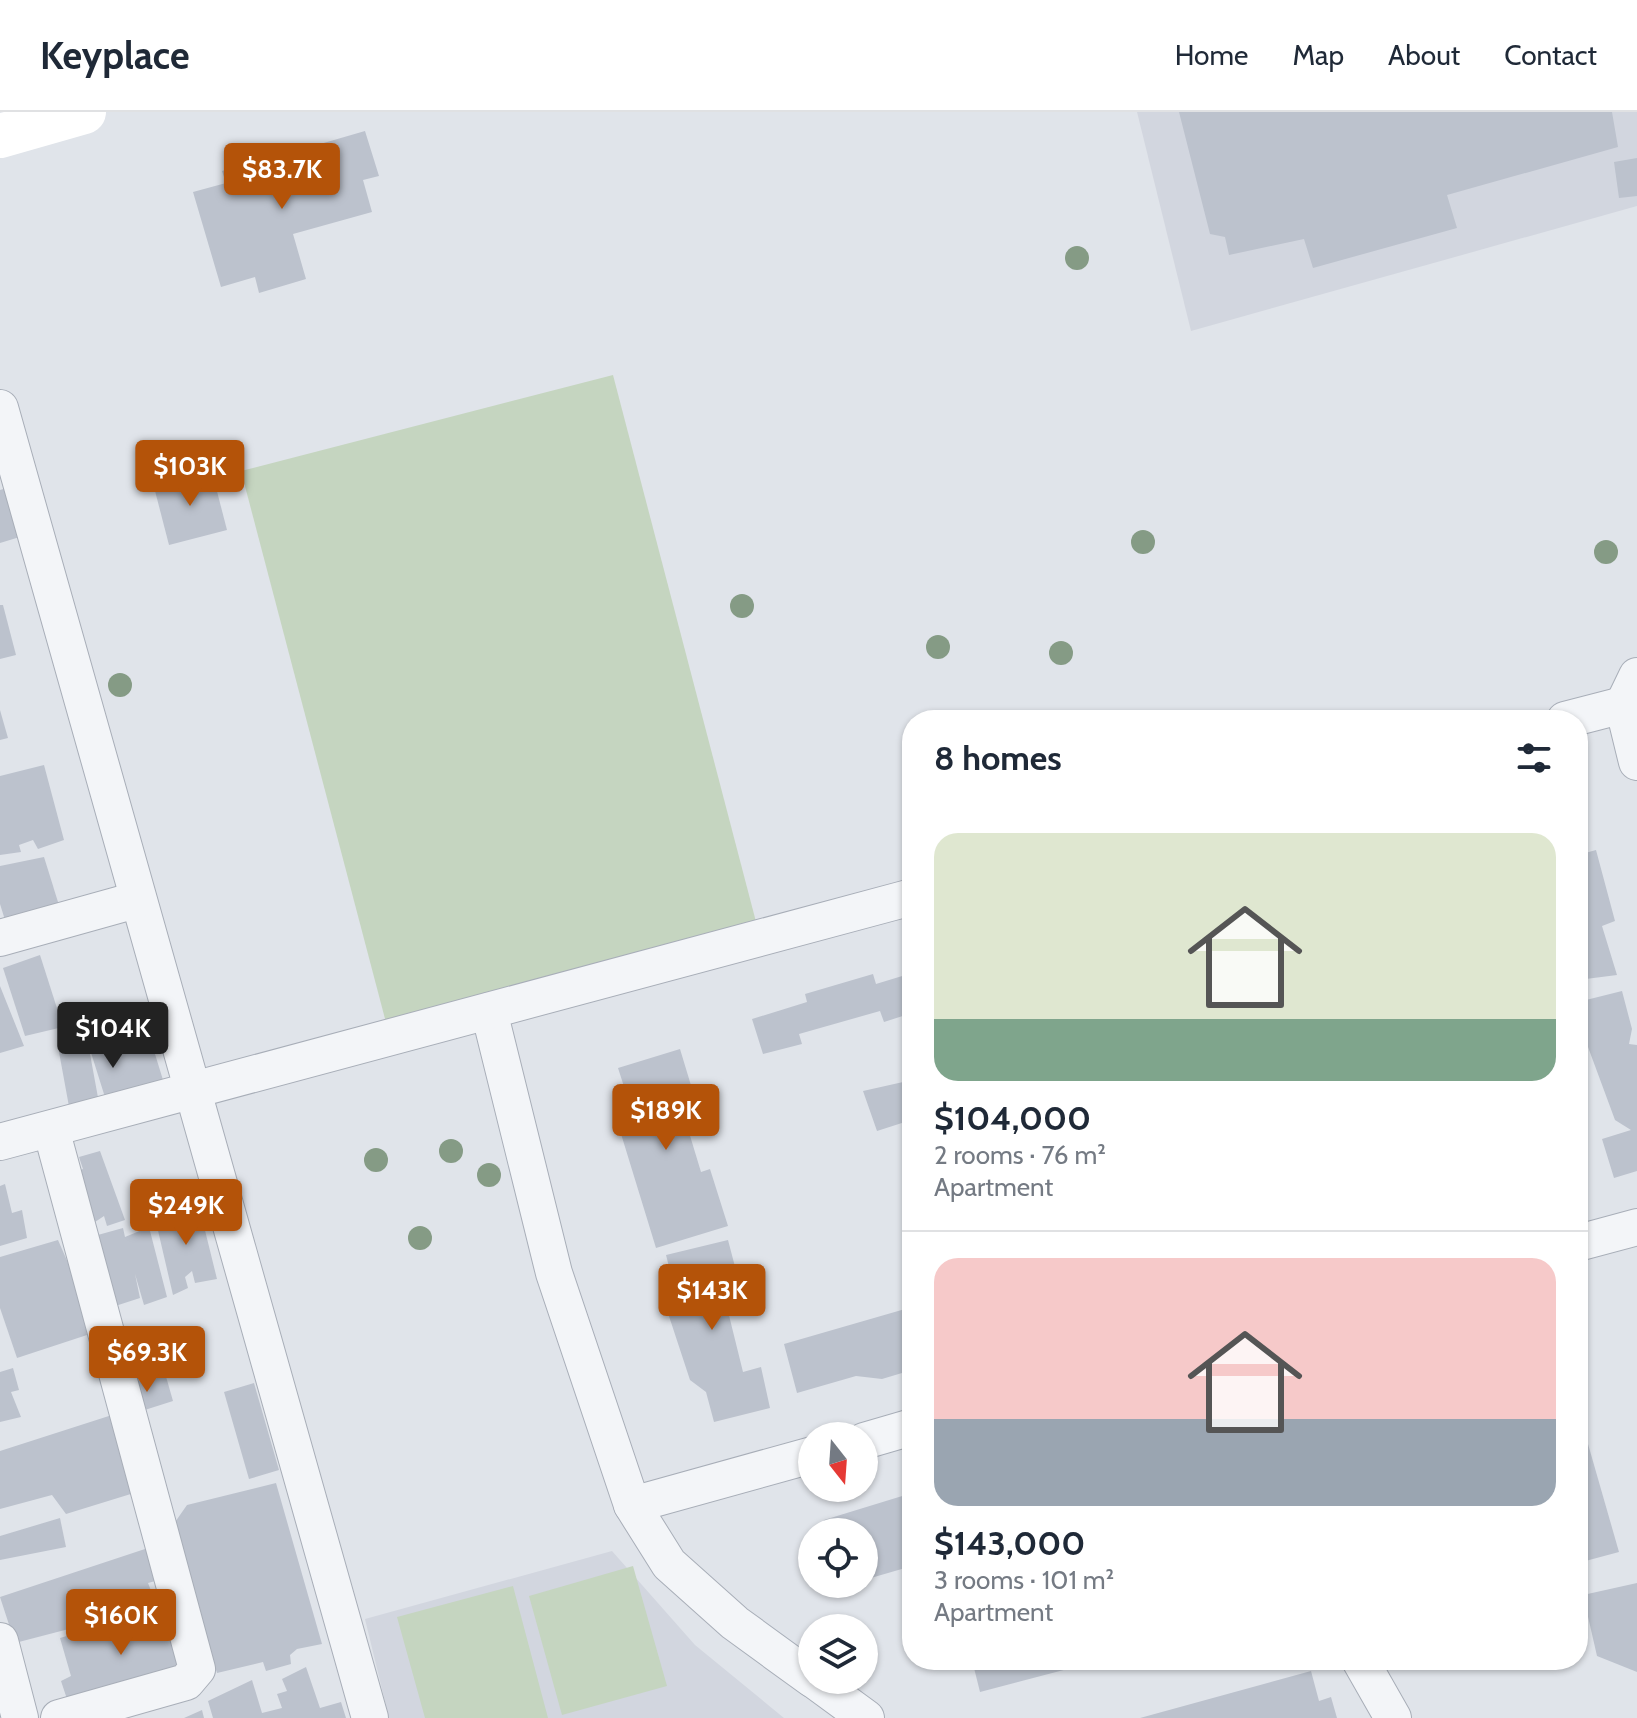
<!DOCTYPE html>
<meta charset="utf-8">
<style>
body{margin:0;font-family:Cabin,sans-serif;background:#f6f6f7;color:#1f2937;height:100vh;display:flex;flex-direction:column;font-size:30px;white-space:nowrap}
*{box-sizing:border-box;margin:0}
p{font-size:26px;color:#747a83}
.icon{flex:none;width:44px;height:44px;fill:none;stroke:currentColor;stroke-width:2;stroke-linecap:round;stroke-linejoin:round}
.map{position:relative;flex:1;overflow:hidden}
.drawer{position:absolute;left:902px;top:598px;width:686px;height:960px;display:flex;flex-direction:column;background:#fff;border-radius:32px;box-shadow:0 2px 6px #0004}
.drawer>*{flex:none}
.needle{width:52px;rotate:163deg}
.tools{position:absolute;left:798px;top:1310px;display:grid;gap:16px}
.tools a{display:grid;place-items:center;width:80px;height:80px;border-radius:50%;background:#fff;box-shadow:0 2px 6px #0004;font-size:40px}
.price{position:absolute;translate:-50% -68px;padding:0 18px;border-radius:8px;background:#b45309;color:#fff;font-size:26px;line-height:52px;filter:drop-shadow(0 2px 4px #0008)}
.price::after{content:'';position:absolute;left:50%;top:48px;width:24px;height:18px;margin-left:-12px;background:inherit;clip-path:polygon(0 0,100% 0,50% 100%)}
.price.on{background:#222;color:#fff}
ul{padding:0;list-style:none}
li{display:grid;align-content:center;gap:16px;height:424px;padding:0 32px}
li+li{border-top:2px solid #e0e1e3}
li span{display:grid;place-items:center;height:248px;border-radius:24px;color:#555}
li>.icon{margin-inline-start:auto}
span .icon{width:144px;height:144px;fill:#fffc;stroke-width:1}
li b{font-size:34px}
h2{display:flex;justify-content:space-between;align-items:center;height:96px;padding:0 32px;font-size:34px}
header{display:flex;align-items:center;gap:48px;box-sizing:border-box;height:112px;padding:0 40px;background:#fff;border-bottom:2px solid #e0e1e3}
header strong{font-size:38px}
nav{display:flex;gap:44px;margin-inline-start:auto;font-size:28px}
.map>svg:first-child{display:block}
.built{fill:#d2d6df}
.green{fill:#c5d5c0}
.building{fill:#bcc2cd}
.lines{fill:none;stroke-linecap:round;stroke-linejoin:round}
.street-casing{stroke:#a8aeb8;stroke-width:38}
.street{stroke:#f3f5f8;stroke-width:36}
.secondary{stroke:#fff;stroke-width:44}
.tree{fill:#859b85}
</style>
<header>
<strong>Keyplace</strong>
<nav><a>Home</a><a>Map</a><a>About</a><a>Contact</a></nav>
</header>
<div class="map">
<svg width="1637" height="1606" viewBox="0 0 1637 1606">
<rect width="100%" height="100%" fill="#e0e4ea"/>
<!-- built -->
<g class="built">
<polygon points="1137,0 1637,0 1637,94 1191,219"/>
<polygon points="612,1439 695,1533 784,1606 389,1606 365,1507"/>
</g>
<!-- green -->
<g class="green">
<polygon points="613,263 760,825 389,922 241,359"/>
<polygon points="633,1454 667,1574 562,1603 529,1484"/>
<polygon points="513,1474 548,1606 425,1606 397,1505"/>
</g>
<!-- building -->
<g class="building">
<polygon points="1179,0 1612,0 1618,35 1447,83 1457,116 1313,156 1304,127 1229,143 1225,125 1210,122"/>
<polygon points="365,19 379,64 363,68 372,100 293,122 306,167 259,181 255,165 221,175 193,80 226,71 222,59 265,47 273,75 311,64 303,37"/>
<polygon points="1637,46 1637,84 1619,86 1614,50"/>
<polygon points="212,360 227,418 169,433 154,375"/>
<polygon points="7,376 23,424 0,431 0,378"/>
<polygon points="0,493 3,493 16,543 0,547"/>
<polygon points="0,598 8,626 0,628"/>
<polygon points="44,653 64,728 38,737 33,728 19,733 21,740 0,743 0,664"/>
<polygon points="1596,738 1615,809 1602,814 1617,863 1578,868 1578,743"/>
<polygon points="44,745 63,806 9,821 0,792 0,754"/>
<polygon points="40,843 63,915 25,924 3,856"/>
<polygon points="912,861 912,901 884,910 880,899 799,922 802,932 763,942 752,907 807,890 805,882 873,862 876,872"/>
<polygon points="0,874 24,934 0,941"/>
<polygon points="1622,879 1632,917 1629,932 1637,933 1637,1059 1614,1066 1602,1027 1631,1018 1615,1008 1588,935 1578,930 1578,890"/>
<polygon points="147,916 167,981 109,998 88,931 99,991 70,1000 59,940 88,931 85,923"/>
<polygon points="680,937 693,980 678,984 701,1060 710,1057 728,1114 656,1136 614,999 628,987 618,956"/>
<polygon points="912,968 912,1032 911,1032 905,1010 877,1019 863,979"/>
<polygon points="100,1039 125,1108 107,1114 104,1104 92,1112 73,1061 83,1057 79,1045"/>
<polygon points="5,1072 12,1101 22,1098 27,1126 0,1134 0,1074"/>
<polygon points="198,1090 217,1167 195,1171 192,1159 185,1165 188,1176 173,1183 156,1110 173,1107 168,1097"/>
<polygon points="149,1115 167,1185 144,1193 135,1162 140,1186 106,1197 87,1126 123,1116 125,1125"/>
<polygon points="58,1128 79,1176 87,1223 17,1246 0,1196 0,1145"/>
<polygon points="728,1128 738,1166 721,1171 743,1260 761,1255 770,1296 714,1310 706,1280 690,1268 665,1192 676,1182 666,1143"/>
<polygon points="912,1195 912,1258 882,1267 856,1264 797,1281 784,1232"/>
<polygon points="13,1256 19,1278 11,1280 21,1305 0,1310 0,1260"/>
<polygon points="165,1261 173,1289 129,1303 120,1274"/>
<polygon points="254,1271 279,1358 249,1367 224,1280"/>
<polygon points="1578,1297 1619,1440 1578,1451"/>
<polygon points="112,1303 134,1381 66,1402 52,1383 0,1397 0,1339"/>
<polygon points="276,1371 322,1532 297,1537 290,1543 291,1552 266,1559 263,1550 217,1561 174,1424 173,1413 187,1393"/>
<polygon points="912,1381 912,1454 864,1468 864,1420 817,1420 824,1408"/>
<polygon points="60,1406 66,1435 0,1448 0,1424"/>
<polygon points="812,1428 812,1453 804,1442"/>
<polygon points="151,1435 159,1468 148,1471 157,1494 15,1531 0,1485"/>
<polygon points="1637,1471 1637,1560 1597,1544 1583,1483"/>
<polygon points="826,1472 849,1472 849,1473 830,1478"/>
<polygon points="168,1494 183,1564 70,1596 61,1569 71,1564 60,1526"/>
<polygon points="972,1548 1098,1548 1098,1549 980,1580"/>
<polygon points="306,1555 320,1596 341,1590 346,1606 213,1606 208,1589 252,1568 262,1601 282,1596 277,1582 287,1579 282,1567"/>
<polygon points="1311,1559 1319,1589 1331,1585 1337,1606 1140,1606"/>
<polygon points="202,1598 204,1606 184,1606"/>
</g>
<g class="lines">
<!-- street casing -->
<g class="street-casing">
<g id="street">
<polyline points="0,296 370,1606"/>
<polyline points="1637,564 1623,593 1637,650"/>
<polyline points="1565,608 1623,593"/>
<polyline points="0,826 136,788"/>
<polyline points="489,899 554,1161 632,1393 669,1452 735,1511 812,1567"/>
<polyline points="51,1017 197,1557 186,1570 59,1606"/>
<polyline points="0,1030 912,785"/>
<polyline points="1578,1131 1637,1115"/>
<polyline points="864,1329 912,1315"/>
<polyline points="632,1393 812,1343"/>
<polyline points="0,1529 20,1606"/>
<polyline points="1360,1548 1393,1606"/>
<polyline points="814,1568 866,1606"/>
</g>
</g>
<!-- street -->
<use href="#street" class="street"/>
<!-- secondary -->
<polyline class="secondary" points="0,24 84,0"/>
</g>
<!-- trees -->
<g class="tree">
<circle cx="1077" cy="146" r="12"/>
<circle cx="1143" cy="430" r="12"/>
<circle cx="1606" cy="440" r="12"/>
<circle cx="742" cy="494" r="12"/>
<circle cx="938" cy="535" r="12"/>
<circle cx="1061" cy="541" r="12"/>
<circle cx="120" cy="573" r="12"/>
<circle cx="451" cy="1039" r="12"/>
<circle cx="376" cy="1048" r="12"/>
<circle cx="489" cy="1063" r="12"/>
<circle cx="420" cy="1126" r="12"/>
</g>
</svg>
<div class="tools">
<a><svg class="needle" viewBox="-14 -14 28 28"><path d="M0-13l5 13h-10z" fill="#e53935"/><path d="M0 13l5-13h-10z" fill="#747a83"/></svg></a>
<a><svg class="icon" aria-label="locate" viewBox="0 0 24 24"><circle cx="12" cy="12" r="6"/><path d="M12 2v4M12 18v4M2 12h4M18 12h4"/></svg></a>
<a><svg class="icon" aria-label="layers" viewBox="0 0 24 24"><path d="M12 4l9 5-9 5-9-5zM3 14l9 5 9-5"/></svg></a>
</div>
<b class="price" style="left:282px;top:99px">$83.7K</b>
<b class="price" style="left:190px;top:396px">$103K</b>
<b class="price on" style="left:113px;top:958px">$104K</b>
<b class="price" style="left:666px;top:1040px">$189K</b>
<b class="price" style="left:186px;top:1135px">$249K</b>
<b class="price" style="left:712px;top:1220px">$143K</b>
<b class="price" style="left:147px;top:1282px">$69.3K</b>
<b class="price" style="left:121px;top:1545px">$160K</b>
<section class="drawer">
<h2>8 homes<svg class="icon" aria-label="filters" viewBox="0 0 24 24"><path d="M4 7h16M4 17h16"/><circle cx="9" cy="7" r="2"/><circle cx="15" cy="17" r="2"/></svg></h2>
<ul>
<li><span style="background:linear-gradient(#dfe7d0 75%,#7fa58c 0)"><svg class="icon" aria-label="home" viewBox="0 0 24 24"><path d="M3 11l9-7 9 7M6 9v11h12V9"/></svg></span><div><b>$104,000</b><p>2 rooms · 76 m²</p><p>Apartment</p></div></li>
<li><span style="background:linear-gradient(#f6c9c9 65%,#9aa5b1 0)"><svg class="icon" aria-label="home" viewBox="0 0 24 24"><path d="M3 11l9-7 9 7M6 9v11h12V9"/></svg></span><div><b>$143,000</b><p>3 rooms · 101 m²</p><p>Apartment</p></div></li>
</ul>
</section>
</div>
